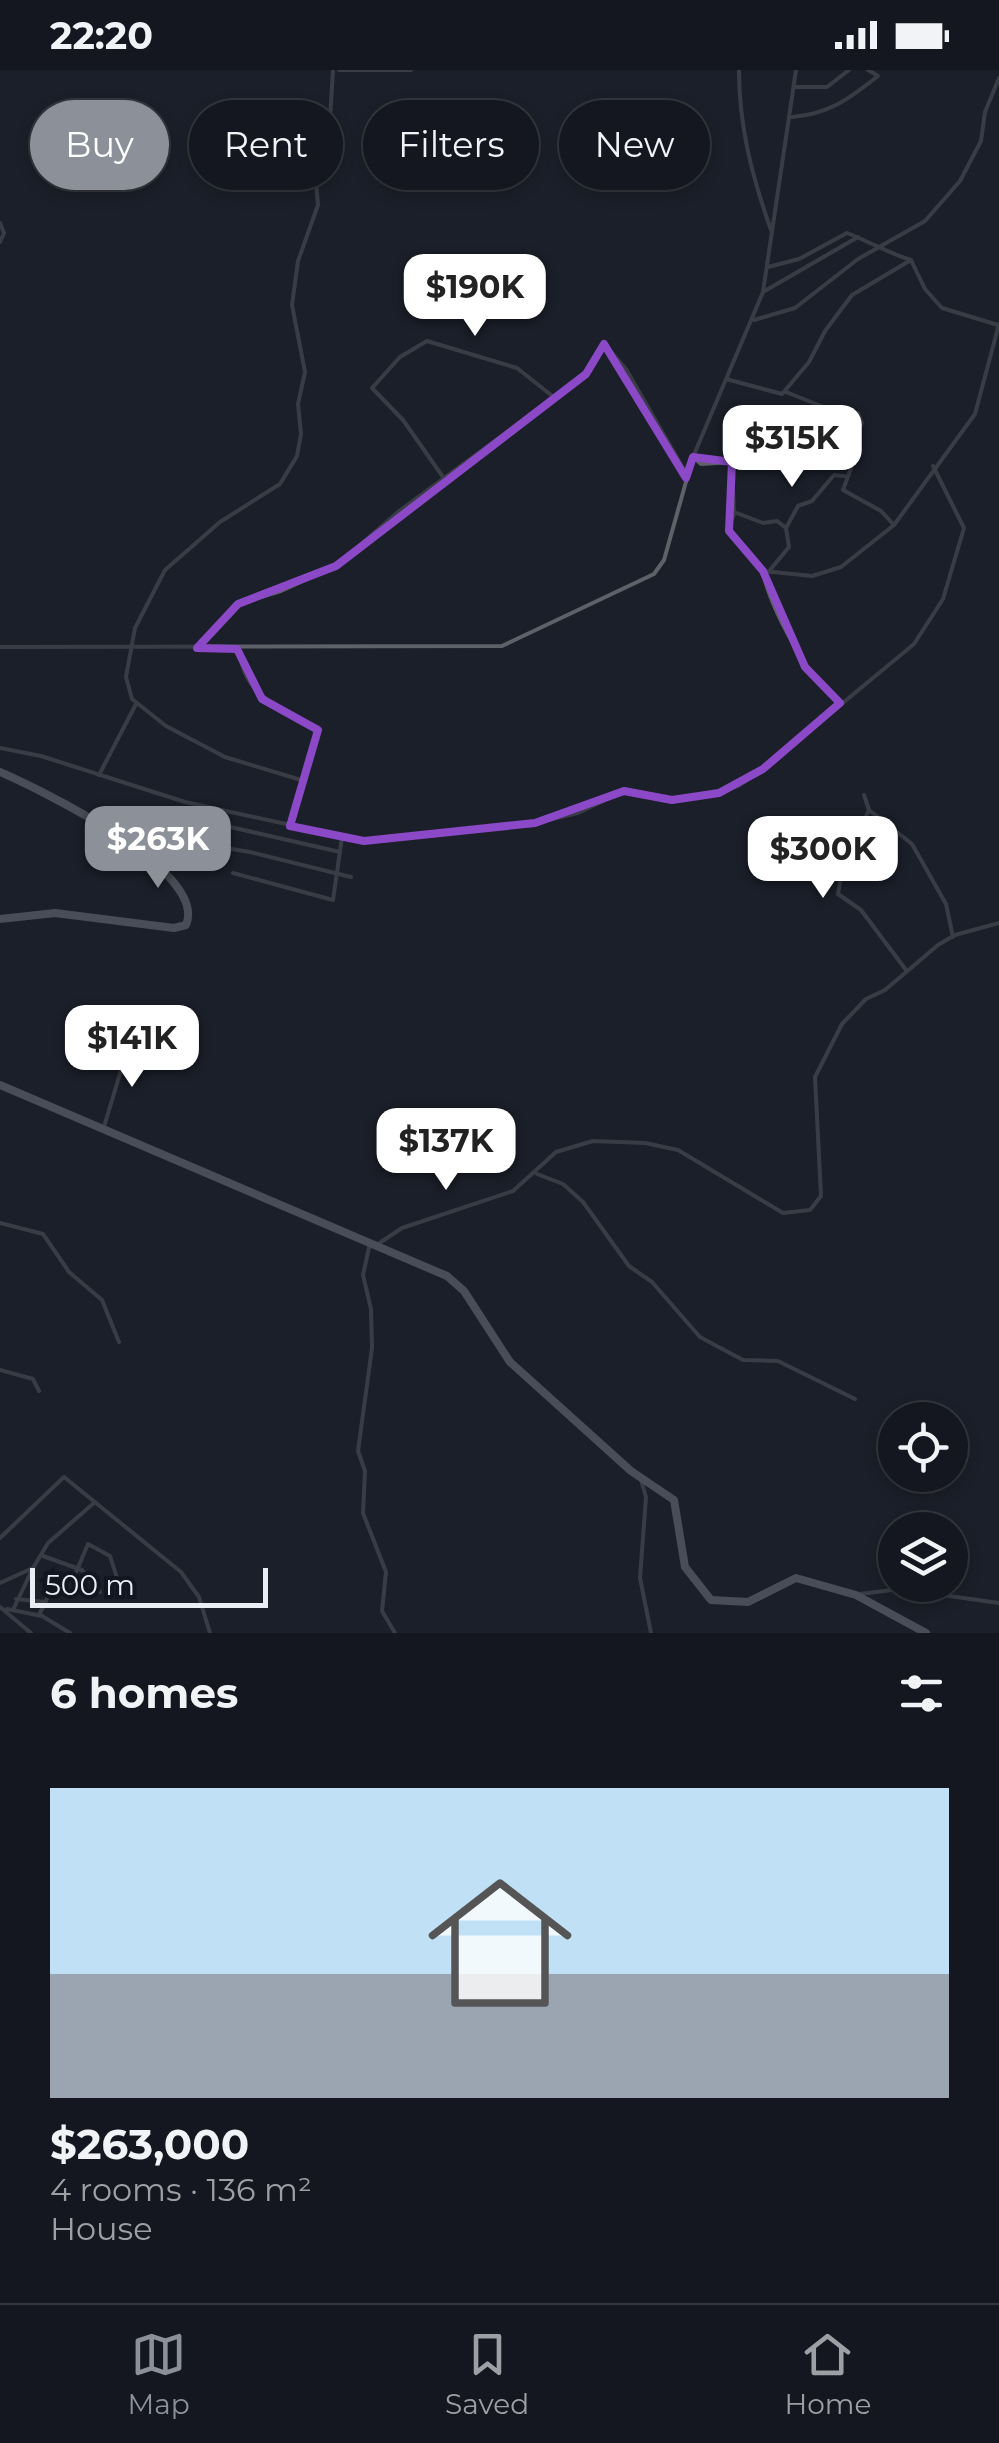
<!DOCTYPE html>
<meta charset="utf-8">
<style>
body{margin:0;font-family:Montserrat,sans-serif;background:#1d2028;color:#f1f3f6;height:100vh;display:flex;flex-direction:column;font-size:38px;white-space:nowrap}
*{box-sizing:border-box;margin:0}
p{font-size:32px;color:#9d9fa4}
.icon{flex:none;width:55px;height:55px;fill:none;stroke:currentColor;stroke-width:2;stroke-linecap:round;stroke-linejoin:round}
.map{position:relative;height:1563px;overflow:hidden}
.drawer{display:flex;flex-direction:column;background:#14171f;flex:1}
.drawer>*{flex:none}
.top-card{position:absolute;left:30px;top:30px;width:940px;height:90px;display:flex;gap:20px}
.buttons{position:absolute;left:878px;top:1332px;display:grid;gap:20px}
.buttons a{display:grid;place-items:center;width:90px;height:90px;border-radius:50%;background:#14171f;box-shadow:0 5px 15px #0003,0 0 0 2px #33363d;font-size:50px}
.scale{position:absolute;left:30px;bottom:25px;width:238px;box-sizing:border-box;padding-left:10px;border:5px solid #eaedf4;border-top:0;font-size:28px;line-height:35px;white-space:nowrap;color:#eaedf4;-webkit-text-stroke:8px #121620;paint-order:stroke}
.price{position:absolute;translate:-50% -85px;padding:0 22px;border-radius:20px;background:#fff;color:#222;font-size:32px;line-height:65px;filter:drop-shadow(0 2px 5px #0008)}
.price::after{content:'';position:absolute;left:50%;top:60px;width:30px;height:22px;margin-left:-15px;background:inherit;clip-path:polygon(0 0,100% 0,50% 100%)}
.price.on{background:#8c9099;color:#fff}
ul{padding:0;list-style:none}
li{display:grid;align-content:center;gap:20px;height:530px;padding:0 50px}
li+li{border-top:2px solid #33363d}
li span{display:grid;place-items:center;height:310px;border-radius:0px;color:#555}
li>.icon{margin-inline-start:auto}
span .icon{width:180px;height:180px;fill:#fffc;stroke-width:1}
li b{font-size:42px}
h2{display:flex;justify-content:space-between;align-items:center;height:120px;padding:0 50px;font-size:42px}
.tag{padding:0 35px;border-radius:45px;background:#14171f;box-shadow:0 5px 15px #0003,0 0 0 2px #33363d;font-size:35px;line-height:90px}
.tag.on{background:#8c9099;color:#fff}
.status{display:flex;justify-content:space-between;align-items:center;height:70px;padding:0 50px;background:#14171f;direction:ltr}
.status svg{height:28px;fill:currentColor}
.tab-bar{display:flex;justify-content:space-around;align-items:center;height:140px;border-top:2px solid #33363d;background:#14171f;font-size:28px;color:#9d9fa4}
.tab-bar a{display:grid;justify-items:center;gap:5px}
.tab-bar .on{color:#8c9099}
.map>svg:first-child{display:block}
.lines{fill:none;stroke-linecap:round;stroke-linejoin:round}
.street{stroke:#5e6167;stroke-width:4}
.secondary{stroke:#82868f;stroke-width:8}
.marked{fill:none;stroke:#8c49c7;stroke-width:8;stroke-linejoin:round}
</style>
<div class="status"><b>22:20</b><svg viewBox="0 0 49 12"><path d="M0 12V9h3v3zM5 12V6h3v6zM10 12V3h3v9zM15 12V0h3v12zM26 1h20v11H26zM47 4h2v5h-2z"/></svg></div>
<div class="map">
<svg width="999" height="1563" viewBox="0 0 999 1563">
<rect width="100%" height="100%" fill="#1b1f29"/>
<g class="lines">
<!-- street -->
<g class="street">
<polyline points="339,0 411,0"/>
<path d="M739,0C739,57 752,106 771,160"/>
<polyline points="796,17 827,17 849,0"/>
<path d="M792,47C829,44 849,29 878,6L868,0"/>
<polyline points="0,153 4,163 0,172"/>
<polyline points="911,190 925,219 942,238 998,255"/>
<path d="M768,197L799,189L847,163C870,172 888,183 911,190"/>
<polyline points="763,222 858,167"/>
<polyline points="754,250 795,238 858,189 925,151 960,111 981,71 985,42 999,8"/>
<polyline points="726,309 782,324 809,292 825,261 852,225 911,190"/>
<polyline points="786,322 841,344 858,343 862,353 850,374 851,398 843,420 881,441 894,455"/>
<polyline points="693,387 701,394 732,392 734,444 728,458 763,501 812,506 841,497 894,455 975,344 999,254"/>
<polyline points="443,407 403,350 372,318 400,287 427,271 517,298 551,325"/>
<polyline points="734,442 763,453 777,451 786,458 798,436 812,431 834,405 844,406"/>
<polyline points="770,500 789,477 786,458"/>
<path d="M763,501C768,535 811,613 839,632"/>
<polyline points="0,577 502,576 654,504 664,490 693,387 763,222 796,0"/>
<polyline points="197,578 238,534 281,521 336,496 399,441 586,304 604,274 626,299 687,405"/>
<path d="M239,579C243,628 283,638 318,659L290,756"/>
<polyline points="0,678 41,686 185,732 364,771 535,753 578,743 624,721 672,730 707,726 738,716 763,699 914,574 943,529 964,458 933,396"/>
<polyline points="99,705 136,634"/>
<polyline points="301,710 225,687 166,656 132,629 126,607 135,558 165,500 220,452 280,414 297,386 301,364 298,334 305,302 292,235 298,191 318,135 315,99 330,49 333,0"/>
<polyline points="864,725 869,740 843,795 838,824 861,840 906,900"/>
<polyline points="869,740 912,774 946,834 953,867"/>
<polyline points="340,782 156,740 159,767 250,782 351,807"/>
<polyline points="233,803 333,830 342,767"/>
<polyline points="103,1060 132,964"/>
<polyline points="537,1104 563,1114 583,1132 629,1196 652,1212 700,1267 743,1290 778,1291 855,1329"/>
<polyline points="0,1153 43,1164 69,1202 102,1230 119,1272"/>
<polyline points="370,1173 363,1205 371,1239 372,1278 358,1381 365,1401 363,1443 386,1502 382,1541 395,1563"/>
<polyline points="378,1174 402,1158 513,1121 556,1082 593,1071 645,1073 678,1080 783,1143 810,1140 821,1126 815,1007 842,954 866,929 885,920 938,875 955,865 999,853"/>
<polyline points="0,1300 33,1309 39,1321"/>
<polyline points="641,1410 646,1427 640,1508 651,1563"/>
<polyline points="0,1468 64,1407 181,1502 199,1527 210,1563"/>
<polyline points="43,1486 82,1500 100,1522"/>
<polyline points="0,1513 33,1498 48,1473 95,1432"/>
<polyline points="860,1524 900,1519 999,1533"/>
<polyline points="16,1529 45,1532"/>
<polyline points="0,1537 31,1563"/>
<polyline points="7,1539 42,1546 70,1563"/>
<polyline points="13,1540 32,1500"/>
<polyline points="39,1545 58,1506 74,1507 88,1474 110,1486 118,1511"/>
</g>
<!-- secondary -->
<g class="secondary">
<path d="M0,702C41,720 209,801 186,855L174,858L55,843L0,849"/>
<polyline points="0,1015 447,1206 464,1221 510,1292 631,1401 674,1430 685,1497 711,1530 748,1532 796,1508 856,1525 926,1563"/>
</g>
</g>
<!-- marked area -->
<path d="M0 0H999V1563H0ZM604,274L686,408L693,387L732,392L729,461L763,501L805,597L840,633L763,699L719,723L672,730L624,721L535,753L364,771L290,756L318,660L262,629L237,579L197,578L238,534L336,496L586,304Z" fill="#1b1f29" fill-opacity=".55" fill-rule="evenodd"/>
<path class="marked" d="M604,274L686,408L693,387L732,392L729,461L763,501L805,597L840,633L763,699L719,723L672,730L624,721L535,753L364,771L290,756L318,660L262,629L237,579L197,578L238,534L336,496L586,304Z"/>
</svg>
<div class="buttons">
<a><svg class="icon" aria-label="locate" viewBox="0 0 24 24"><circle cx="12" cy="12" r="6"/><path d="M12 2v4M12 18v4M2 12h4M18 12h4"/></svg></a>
<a><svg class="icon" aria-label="layers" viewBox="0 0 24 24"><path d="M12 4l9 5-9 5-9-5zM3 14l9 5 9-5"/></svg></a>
</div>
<div class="scale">500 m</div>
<b class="price" style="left:475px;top:269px">$190K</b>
<b class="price" style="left:792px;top:420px">$315K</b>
<b class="price on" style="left:158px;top:821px">$263K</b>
<b class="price" style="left:823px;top:831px">$300K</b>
<b class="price" style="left:132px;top:1020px">$141K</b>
<b class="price" style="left:446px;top:1123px">$137K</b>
<div class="top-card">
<a class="tag on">Buy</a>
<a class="tag">Rent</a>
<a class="tag">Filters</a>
<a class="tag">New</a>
</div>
</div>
<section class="drawer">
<h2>6 homes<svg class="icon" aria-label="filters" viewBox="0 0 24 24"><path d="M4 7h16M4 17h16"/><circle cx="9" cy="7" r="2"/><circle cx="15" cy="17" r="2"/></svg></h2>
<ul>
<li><span style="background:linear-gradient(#bfe0f5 60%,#9aa5b1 0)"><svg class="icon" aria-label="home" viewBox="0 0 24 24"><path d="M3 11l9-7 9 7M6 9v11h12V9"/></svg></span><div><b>$263,000</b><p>4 rooms · 136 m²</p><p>House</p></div></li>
</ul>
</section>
<nav class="tab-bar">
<a class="on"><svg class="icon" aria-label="map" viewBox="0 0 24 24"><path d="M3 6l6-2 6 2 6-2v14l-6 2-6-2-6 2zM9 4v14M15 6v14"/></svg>Map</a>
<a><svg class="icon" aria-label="saved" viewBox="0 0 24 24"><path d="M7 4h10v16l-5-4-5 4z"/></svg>Saved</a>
<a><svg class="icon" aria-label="home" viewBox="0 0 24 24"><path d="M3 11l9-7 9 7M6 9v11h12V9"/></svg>Home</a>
</nav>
